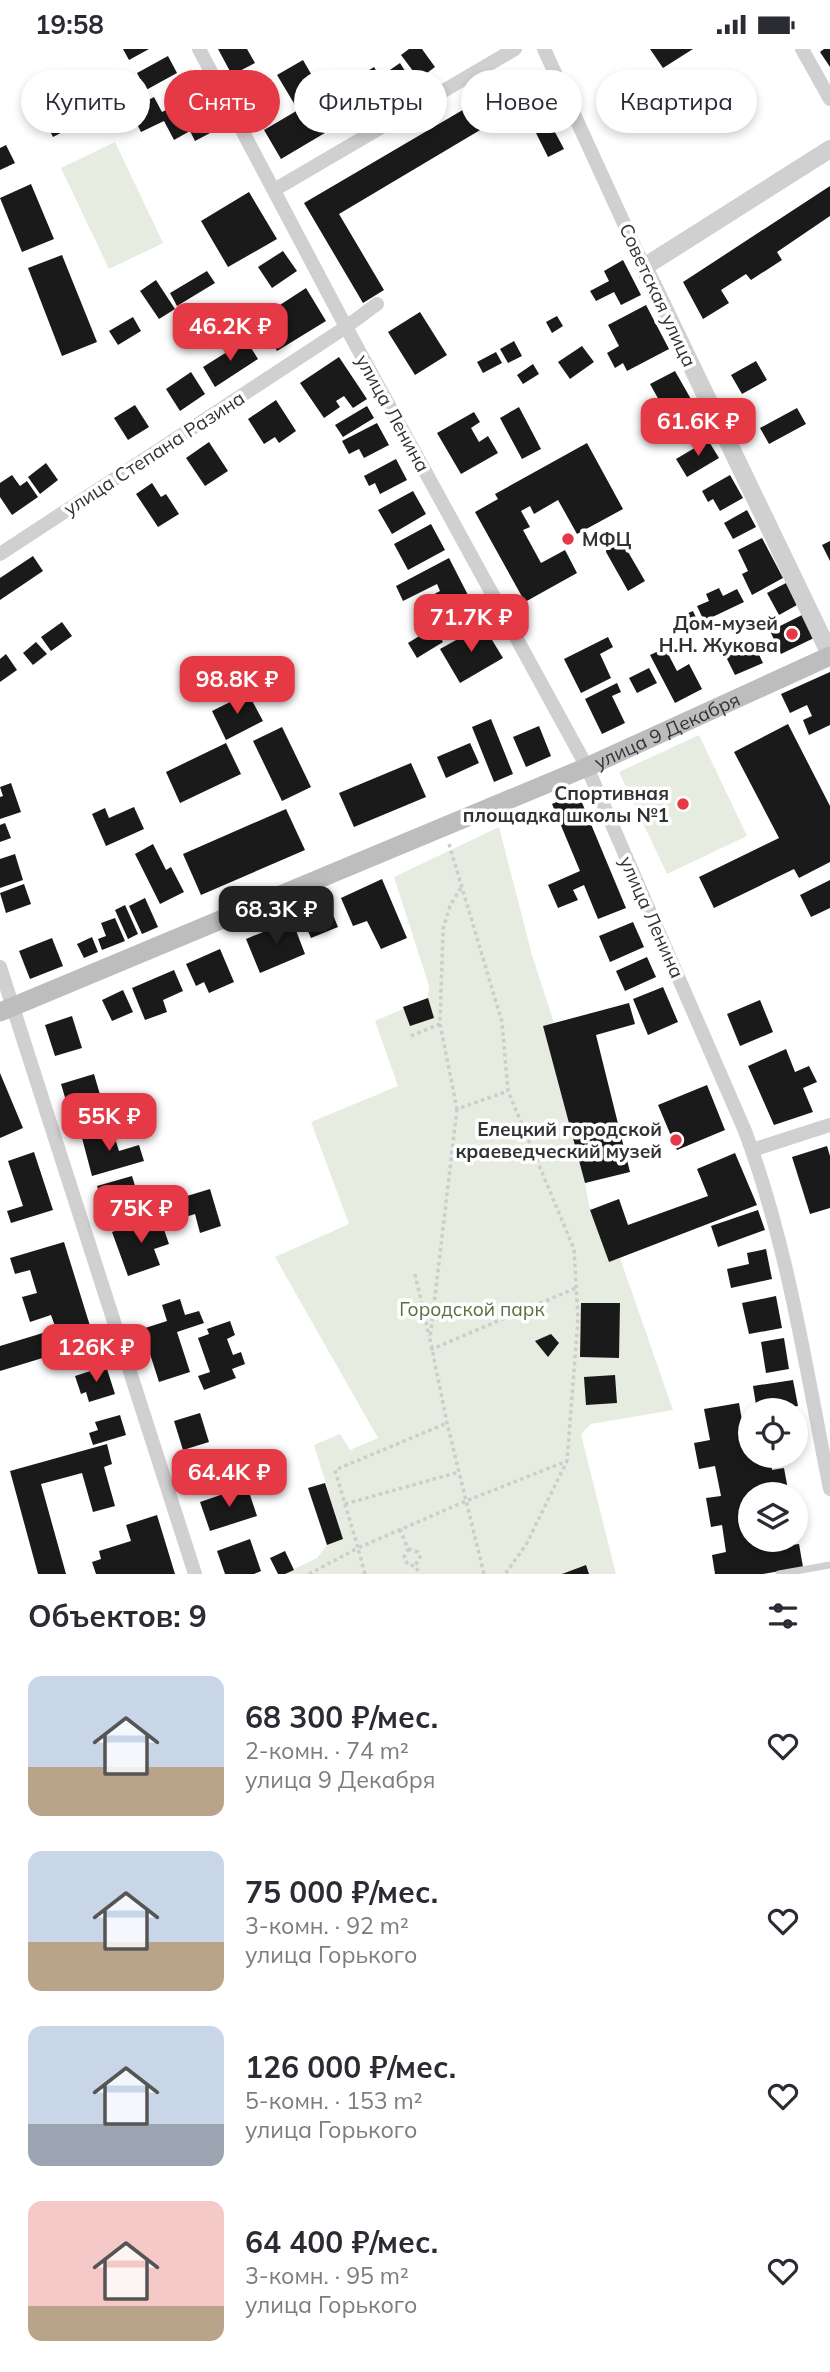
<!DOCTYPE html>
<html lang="ru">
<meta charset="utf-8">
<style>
body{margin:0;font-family:Mulish,sans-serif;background:#f2f2f3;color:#2b2b33;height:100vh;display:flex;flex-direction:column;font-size:26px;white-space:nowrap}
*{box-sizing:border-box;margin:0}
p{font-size:23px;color:#7c7c81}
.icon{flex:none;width:38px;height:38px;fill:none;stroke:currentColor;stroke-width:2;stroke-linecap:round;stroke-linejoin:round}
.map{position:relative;height:1525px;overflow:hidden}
.side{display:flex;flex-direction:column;background:#fff;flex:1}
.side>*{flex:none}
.top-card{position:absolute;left:21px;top:21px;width:789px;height:63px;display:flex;gap:14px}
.buttons{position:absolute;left:738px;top:1349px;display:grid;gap:14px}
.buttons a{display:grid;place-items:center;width:70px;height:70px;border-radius:50%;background:#fff;box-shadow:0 4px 10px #0003;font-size:35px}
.price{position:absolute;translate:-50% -60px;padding:0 16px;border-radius:14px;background:#e63946;color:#fff;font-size:23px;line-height:46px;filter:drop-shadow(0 2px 4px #0008)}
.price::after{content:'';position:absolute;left:50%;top:42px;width:21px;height:16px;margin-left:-10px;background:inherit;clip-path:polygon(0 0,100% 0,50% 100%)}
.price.active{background:#222;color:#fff}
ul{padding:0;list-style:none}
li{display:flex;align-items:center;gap:21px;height:175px;padding:0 28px}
li span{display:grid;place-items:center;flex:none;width:196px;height:140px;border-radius:14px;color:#555}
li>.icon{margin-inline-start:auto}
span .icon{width:84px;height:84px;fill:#fffc;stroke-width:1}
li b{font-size:30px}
h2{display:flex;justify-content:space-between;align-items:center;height:84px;padding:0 28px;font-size:30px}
.tag{padding:0 24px;border-radius:32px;background:#fff;box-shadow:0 4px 10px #0003;font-size:24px;line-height:63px}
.tag.active{background:#e63946;color:#fff}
.status{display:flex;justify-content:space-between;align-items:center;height:49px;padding:0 35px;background:#fff;direction:ltr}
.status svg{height:19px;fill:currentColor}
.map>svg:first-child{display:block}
.green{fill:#e6ecdf}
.building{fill:#1a1a1a}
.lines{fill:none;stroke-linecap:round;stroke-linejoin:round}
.path{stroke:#cdcdcd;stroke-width:3.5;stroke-dasharray:3.5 3.5;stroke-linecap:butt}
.service{stroke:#d0d0d0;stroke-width:7}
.minor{stroke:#d0d0d0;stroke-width:14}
.tertiary{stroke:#d0d0d0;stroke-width:18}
.secondary{stroke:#bdbdbd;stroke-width:19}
.poi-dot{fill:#e63946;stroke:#fff;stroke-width:2.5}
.labels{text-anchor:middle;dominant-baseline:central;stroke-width:7;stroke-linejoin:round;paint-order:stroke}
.street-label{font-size:19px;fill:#333;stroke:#fff}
.poi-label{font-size:19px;font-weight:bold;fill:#333;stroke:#fff;text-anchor:end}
.park-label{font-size:19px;fill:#56703f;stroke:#fff}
</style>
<div class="status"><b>19:58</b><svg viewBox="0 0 49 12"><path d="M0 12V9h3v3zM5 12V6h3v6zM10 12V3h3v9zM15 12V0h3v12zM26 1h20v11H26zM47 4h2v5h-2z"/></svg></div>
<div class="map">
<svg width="830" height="1525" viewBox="0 0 830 1525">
<rect width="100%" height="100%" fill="#fff"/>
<!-- green -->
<g class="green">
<polygon points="115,93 163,194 109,220 61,119"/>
<polygon points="699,686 747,787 667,825 619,723"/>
<polygon points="499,778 532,906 554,974 543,977 585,1134 590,1161 609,1213 620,1209 673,1361 591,1375 581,1385 616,1525 284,1525 317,1509 327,1496 343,1490 314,1396 340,1385 350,1401 378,1389 275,1208 349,1175 311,1073 398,1037 375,972 428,949 429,937 394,828"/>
</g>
<!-- building -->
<g class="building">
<polygon points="123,0 149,0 129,11"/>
<polygon points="218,0 247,0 255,14 232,26"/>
<polygon points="409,0 422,0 435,18 419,30 401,6"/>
<polygon points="650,0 693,0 663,19"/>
<polygon points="824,0 830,0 830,18 820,3"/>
<polygon points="168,7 177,24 146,41 137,24"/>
<polygon points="303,11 340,75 281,110 264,81 298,61 277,26"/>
<polygon points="400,14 412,33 399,42 387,23"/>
<polygon points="374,18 391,46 381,52 363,25"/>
<polygon points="524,25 564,100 548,108 522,56 339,165 384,241 363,254 304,154"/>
<polygon points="356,29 373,56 355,67 338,40"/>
<polygon points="119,32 128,49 53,88 44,70"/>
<polygon points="193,47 212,83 195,92 190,82 174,91 164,72 141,83 130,61 154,48 162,63"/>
<polygon points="6,96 15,114 0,121 0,99"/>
<polygon points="31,135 54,190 22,203 0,149"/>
<polygon points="830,137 830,167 777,203 782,211 751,231 746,225 721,241 729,254 703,270 683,233"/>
<polygon points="249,143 277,190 228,218 201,172"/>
<polygon points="283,202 297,222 272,239 258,218"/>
<polygon points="62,206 97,293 62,307 28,219"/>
<polygon points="623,211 641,246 621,256 614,243 596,252 590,242 609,232 604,222"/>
<polygon points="207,222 215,234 177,257 170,244"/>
<polygon points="156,231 175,260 159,270 140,242"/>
<polygon points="306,239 326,272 277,302 264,280 269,277 263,267"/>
<polygon points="646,256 669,300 627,322 623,314 615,319 607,304 619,297 608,276"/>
<polygon points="420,263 447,306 415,326 388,283"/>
<polygon points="557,267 563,277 552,284 546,273"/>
<polygon points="133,268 141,282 118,296 109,282"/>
<polygon points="246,291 258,310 215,338 203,318"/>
<polygon points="514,292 522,307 508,314 500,300"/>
<polygon points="582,297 594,313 570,330 558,313"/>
<polygon points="496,303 502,314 483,324 477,313"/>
<polygon points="339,308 367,350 353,359 344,347 336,352 340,358 324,369 300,334"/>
<polygon points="756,312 767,331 742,345 731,326"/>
<polygon points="533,315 539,325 523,335 517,326"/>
<polygon points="675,322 700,366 675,380 650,335"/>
<polygon points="191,323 205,345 180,362 166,340"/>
<polygon points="276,351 296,382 279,394 275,388 264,395 248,370"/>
<polygon points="135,356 149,378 128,391 114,369"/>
<polygon points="367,357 374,369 343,388 335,376"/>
<polygon points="519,358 541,400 522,410 500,369"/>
<polygon points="797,359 806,375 769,395 760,379"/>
<polygon points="474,363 480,373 471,379 479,393 488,387 498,404 461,425 437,384"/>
<polygon points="377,374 389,396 364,409 359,400 349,405 342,392"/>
<polygon points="708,391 719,409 687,428 676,410"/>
<polygon points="209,393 228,422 205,437 186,409"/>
<polygon points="587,394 623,460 577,485 558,451 534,465 530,457 521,462 530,478 523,481 541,514 565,501 577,524 525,553 475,463 498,450 495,445"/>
<polygon points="396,410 407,431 380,445 375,434 369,437 364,427"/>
<polygon points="46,414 58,431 40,445 28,428"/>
<polygon points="12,426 20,437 27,432 38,448 12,466 0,448 0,434"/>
<polygon points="730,426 743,449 720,462 713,450 708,453 702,442"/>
<polygon points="152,434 161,448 166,445 179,465 158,478 136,445"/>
<polygon points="413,442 426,465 392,485 378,461"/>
<polygon points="747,461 756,478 733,490 724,474"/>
<polygon points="431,475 445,501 408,521 394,495"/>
<polygon points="617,484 645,532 628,542 606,503 608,489"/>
<polygon points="762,489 783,529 752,546 742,525 748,522 738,501"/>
<polygon points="830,492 830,512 822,496"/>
<polygon points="33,507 43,522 0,551 0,529"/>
<polygon points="449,509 470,550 434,568 425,550 440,542 437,535 403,552 396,537"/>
<polygon points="786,534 797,556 779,566 767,544"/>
<polygon points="719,539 723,547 737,540 744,553 704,572 697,557 709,552 706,545"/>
<polygon points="693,562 699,575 681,584 674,570"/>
<polygon points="802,566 814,589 781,605 770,582"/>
<polygon points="62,573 72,587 51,602 41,588"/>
<polygon points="483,576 503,609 460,634 440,600"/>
<polygon points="434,578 443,593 417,609 408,594"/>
<polygon points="608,588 613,598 600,605 611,629 581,644 564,610"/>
<polygon points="36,593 47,605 33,616 23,604"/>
<polygon points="754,595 763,614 735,626 726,608"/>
<polygon points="665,599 677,622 689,615 702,640 675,654 650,606"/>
<polygon points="6,605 17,621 0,633 0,610"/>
<polygon points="649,619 657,634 637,644 629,629"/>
<polygon points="830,623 830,676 809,686 803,671 812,667 807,656 790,664 781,645"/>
<polygon points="617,634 621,643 612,647 625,674 602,685 585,650"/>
<polygon points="248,644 263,672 226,691 212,662"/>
<polygon points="491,670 513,725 494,733 472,678"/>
<polygon points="788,675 830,757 830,813 799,829 794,820 714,859 699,828 779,789 734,703"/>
<polygon points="539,677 551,707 526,718 513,688"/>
<polygon points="282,678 311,738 282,752 253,692"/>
<polygon points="226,694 241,725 180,754 166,723"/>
<polygon points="470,694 479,714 446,729 437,708"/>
<polygon points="411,714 426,748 354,778 339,744"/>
<polygon points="11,734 21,763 0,770 0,748 3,747 0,738"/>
<polygon points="578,744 626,859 598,870 584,836 573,841 578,851 558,859 548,836 580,822 552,755"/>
<polygon points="134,758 144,780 106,797 92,765 105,759 109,769"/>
<polygon points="286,760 305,801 201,846 183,805"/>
<polygon points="5,774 11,789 0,793 0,776"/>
<polygon points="153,795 166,821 171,818 184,843 160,855 135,805"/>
<polygon points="15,805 23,831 0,839 0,810"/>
<polygon points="382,830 407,889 381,900 367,872 353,877 341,849"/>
<polygon points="830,831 830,859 811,868 800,846"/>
<polygon points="24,835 31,855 6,864 0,844"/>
<polygon points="145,849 158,878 142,885 129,857"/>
<polygon points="328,854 338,878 311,889 301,866"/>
<polygon points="125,856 138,885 128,890 115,861"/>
<polygon points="115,869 125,892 102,901 98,890 106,887 101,874"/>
<polygon points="292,871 305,905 260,924 246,890"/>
<polygon points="633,873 644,898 610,913 599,887"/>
<polygon points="92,888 98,903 84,909 77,895"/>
<polygon points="52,889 63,917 30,930 19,902"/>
<polygon points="220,900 234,933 209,944 204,933 196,937 186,915"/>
<polygon points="647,908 656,928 625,942 616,922"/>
<polygon points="174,921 183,942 163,951 167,963 145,971 132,939"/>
<polygon points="663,938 678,973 648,986 633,950"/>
<polygon points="123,941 133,963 112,972 102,951"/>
<polygon points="428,949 434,969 410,977 403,958"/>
<polygon points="760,951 773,983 740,997 727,965"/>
<polygon points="629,954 635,975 596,986 630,1123 585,1134 543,977"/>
<polygon points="72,967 82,999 55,1007 45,976"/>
<polygon points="786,1000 795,1023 809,1017 817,1033 803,1039 813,1063 774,1076 748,1017"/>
<polygon points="0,1024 23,1079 0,1089"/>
<polygon points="94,1025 103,1056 113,1054 117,1070 75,1082 61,1035"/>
<polygon points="707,1036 725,1081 677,1101 658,1056"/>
<polygon points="112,1080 119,1102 139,1096 144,1112 92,1127 82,1089"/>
<polygon points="827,1097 830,1107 830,1159 810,1165 792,1108"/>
<polygon points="34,1103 53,1161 11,1174 7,1162 23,1157 8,1112"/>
<polygon points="735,1104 757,1156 609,1213 590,1161 619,1150 628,1176 708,1147 697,1120"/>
<polygon points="132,1127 140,1153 105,1163 97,1137"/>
<polygon points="210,1140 221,1177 200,1184 195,1165 170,1173 164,1154"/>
<polygon points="758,1161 765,1181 718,1198 711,1177"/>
<polygon points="159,1166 169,1195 154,1200 160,1216 128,1227 112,1183"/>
<polygon points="64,1193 95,1293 0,1322 0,1297 56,1280 51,1266 30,1273 22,1248 37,1244 30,1221 15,1225 10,1209"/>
<polygon points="766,1200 772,1230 731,1239 727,1220 749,1215 747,1204"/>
<polygon points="776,1247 782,1279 749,1285 742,1254"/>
<polygon points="180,1250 185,1266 199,1262 204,1274 177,1283 190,1323 159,1333 142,1280 167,1272 162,1256"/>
<polygon points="581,1254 620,1254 619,1309 580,1308"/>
<polygon points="230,1272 235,1286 227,1290 233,1306 241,1303 245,1315 232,1320 236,1329 204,1341 198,1327 210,1323 198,1289 209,1285 207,1280"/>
<polygon points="551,1285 559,1294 548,1308 535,1292"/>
<polygon points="784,1289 789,1320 766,1324 761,1293"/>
<polygon points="106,1317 115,1345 89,1353 86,1343 81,1345 75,1327"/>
<polygon points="615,1326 617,1354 586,1356 584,1328"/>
<polygon points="793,1331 798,1357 757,1362 753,1337"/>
<polygon points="739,1354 745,1389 751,1388 751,1407 770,1407 772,1421 784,1419 789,1446 751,1446 751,1491 784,1491 785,1497 799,1495 803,1518 763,1525 715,1525 712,1506 726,1503 722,1476 711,1478 706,1449 721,1447 715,1417 699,1420 694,1394 710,1391 704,1360"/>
<polygon points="200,1364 209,1393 183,1401 174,1372"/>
<polygon points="120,1366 126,1386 93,1396 89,1384 98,1381 95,1373"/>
<polygon points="107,1395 112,1415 104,1418 115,1457 93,1463 82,1424 41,1435 66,1525 38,1525 10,1422"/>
<polygon points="220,1401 225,1416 215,1419 220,1434 194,1442 185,1412"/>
<polygon points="325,1434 343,1490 327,1496 308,1439"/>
<polygon points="247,1437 257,1467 210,1482 200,1453"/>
<polygon points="157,1466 175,1525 96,1525 92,1513 101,1510 99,1502 131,1492 126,1476"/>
<polygon points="250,1490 261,1522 254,1525 225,1525 217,1502"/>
<polygon points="285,1502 294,1521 285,1525 278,1525 270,1509"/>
<polygon points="586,1516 589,1525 562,1525"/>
</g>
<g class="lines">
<!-- path -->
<g class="path">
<polyline points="449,795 502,973 508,1042 574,1200 578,1270 567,1412"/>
<polyline points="440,975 457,1060 508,1042"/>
<polyline points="411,987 440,975 443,880 450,857 462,837"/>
<polyline points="457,1060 430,1290 447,1374 484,1525"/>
<polyline points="415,1225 429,1287"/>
<polyline points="432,1298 432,1300 576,1239"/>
<polyline points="345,1455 459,1423"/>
<polyline points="400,1480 408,1500 404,1508 408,1516 415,1517 420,1525"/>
<polyline points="408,1500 418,1503 420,1508 415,1517"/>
<polyline points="309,1525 358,1499 335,1421 447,1374"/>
<polyline points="365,1525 358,1499 466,1452 567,1412 526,1496 505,1525"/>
</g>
<!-- service -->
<polyline class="service" points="779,1525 830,1516"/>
<!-- minor -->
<g class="minor">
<path d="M199,0L346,278L587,718L745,1082C788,1197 806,1320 830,1440"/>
<polyline points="544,0 644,218"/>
<polyline points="802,0 830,50"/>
<polyline points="274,141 515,0"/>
<polyline points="0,505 346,278 377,255"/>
<polyline points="0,918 195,1525"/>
<polyline points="752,1101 830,1076"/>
</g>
<!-- tertiary -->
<polyline class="tertiary" points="830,100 644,218 830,605"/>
<!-- secondary -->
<path class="secondary" id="s1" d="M0,963L587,718L830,607"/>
</g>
<!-- markers -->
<g class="poi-dot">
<circle cx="568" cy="490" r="7"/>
<circle cx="792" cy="585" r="7"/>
<circle cx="683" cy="755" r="7"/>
<circle cx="676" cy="1091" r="7"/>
</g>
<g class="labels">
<!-- street labels -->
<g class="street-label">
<text transform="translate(658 246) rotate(65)">Советская улица</text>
<text transform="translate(393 364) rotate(61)">улица Ленина</text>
<text transform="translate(154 404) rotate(-33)">улица Степана Разина</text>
<text stroke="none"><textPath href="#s1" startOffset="724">улица 9 Декабря</textPath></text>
<text transform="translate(652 868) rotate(66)">улица Ленина</text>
</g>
<!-- poi labels -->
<g class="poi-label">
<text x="582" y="490" text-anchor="start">МФЦ</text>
<text x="778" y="574">Дом-музей<tspan x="778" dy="22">Н.Н. Жукова</tspan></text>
<text x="669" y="744">Спортивная<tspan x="669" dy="22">площадка школы №1</tspan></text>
<text x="662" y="1080">Елецкий городской<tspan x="662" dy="22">краеведческий музей</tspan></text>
</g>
<!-- park labels -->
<g class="park-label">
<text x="472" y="1260">Городской парк</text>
</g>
</g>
</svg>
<div class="buttons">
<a><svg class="icon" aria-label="locate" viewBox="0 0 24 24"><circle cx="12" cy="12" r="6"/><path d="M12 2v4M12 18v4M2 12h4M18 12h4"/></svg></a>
<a><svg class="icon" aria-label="layers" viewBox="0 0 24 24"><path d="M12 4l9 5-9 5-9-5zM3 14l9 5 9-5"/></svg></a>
</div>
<b class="price" style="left:230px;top:314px">46.2K ₽</b>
<b class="price" style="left:698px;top:409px">61.6K ₽</b>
<b class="price" style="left:471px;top:605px">71.7K ₽</b>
<b class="price" style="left:237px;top:667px">98.8K ₽</b>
<b class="price active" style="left:276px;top:897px">68.3K ₽</b>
<b class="price" style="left:109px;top:1104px">55K ₽</b>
<b class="price" style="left:141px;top:1196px">75K ₽</b>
<b class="price" style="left:96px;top:1335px">126K ₽</b>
<b class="price" style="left:229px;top:1460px">64.4K ₽</b>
<div class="top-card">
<a class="tag">Купить</a>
<a class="tag active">Снять</a>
<a class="tag">Фильтры</a>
<a class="tag">Новое</a>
<a class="tag">Квартира</a>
</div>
</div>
<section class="side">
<h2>Объектов: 9<svg class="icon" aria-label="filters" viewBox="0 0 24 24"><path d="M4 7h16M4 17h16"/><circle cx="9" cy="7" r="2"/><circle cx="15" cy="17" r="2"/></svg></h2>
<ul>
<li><span style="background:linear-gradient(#c9d6e8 65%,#b9a48a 0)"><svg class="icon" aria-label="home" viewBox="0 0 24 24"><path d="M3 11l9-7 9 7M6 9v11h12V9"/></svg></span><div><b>68 300 ₽/мес.</b><p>2-комн. · 74 m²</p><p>улица 9 Декабря</p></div><svg class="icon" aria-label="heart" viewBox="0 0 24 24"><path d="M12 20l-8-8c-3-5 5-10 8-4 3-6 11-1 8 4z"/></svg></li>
<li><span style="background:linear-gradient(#c9d6e8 65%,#b9a48a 0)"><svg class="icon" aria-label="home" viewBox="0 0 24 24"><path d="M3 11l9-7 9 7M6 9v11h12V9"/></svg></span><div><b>75 000 ₽/мес.</b><p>3-комн. · 92 m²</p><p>улица Горького</p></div><svg class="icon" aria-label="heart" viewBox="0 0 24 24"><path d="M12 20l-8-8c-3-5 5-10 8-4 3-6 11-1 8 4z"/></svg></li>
<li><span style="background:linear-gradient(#c9d6e8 70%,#9aa5b1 0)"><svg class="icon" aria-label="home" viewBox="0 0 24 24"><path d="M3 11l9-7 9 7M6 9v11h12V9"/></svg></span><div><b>126 000 ₽/мес.</b><p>5-комн. · 153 m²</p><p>улица Горького</p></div><svg class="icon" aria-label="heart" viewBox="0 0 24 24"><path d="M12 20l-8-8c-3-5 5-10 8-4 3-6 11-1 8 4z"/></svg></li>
<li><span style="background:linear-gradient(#f6c9c9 75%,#b9a48a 0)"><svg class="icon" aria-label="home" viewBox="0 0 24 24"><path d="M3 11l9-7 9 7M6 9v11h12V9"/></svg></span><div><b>64 400 ₽/мес.</b><p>3-комн. · 95 m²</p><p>улица Горького</p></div><svg class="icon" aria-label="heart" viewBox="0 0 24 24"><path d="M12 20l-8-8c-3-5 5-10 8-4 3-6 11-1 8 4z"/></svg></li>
</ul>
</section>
